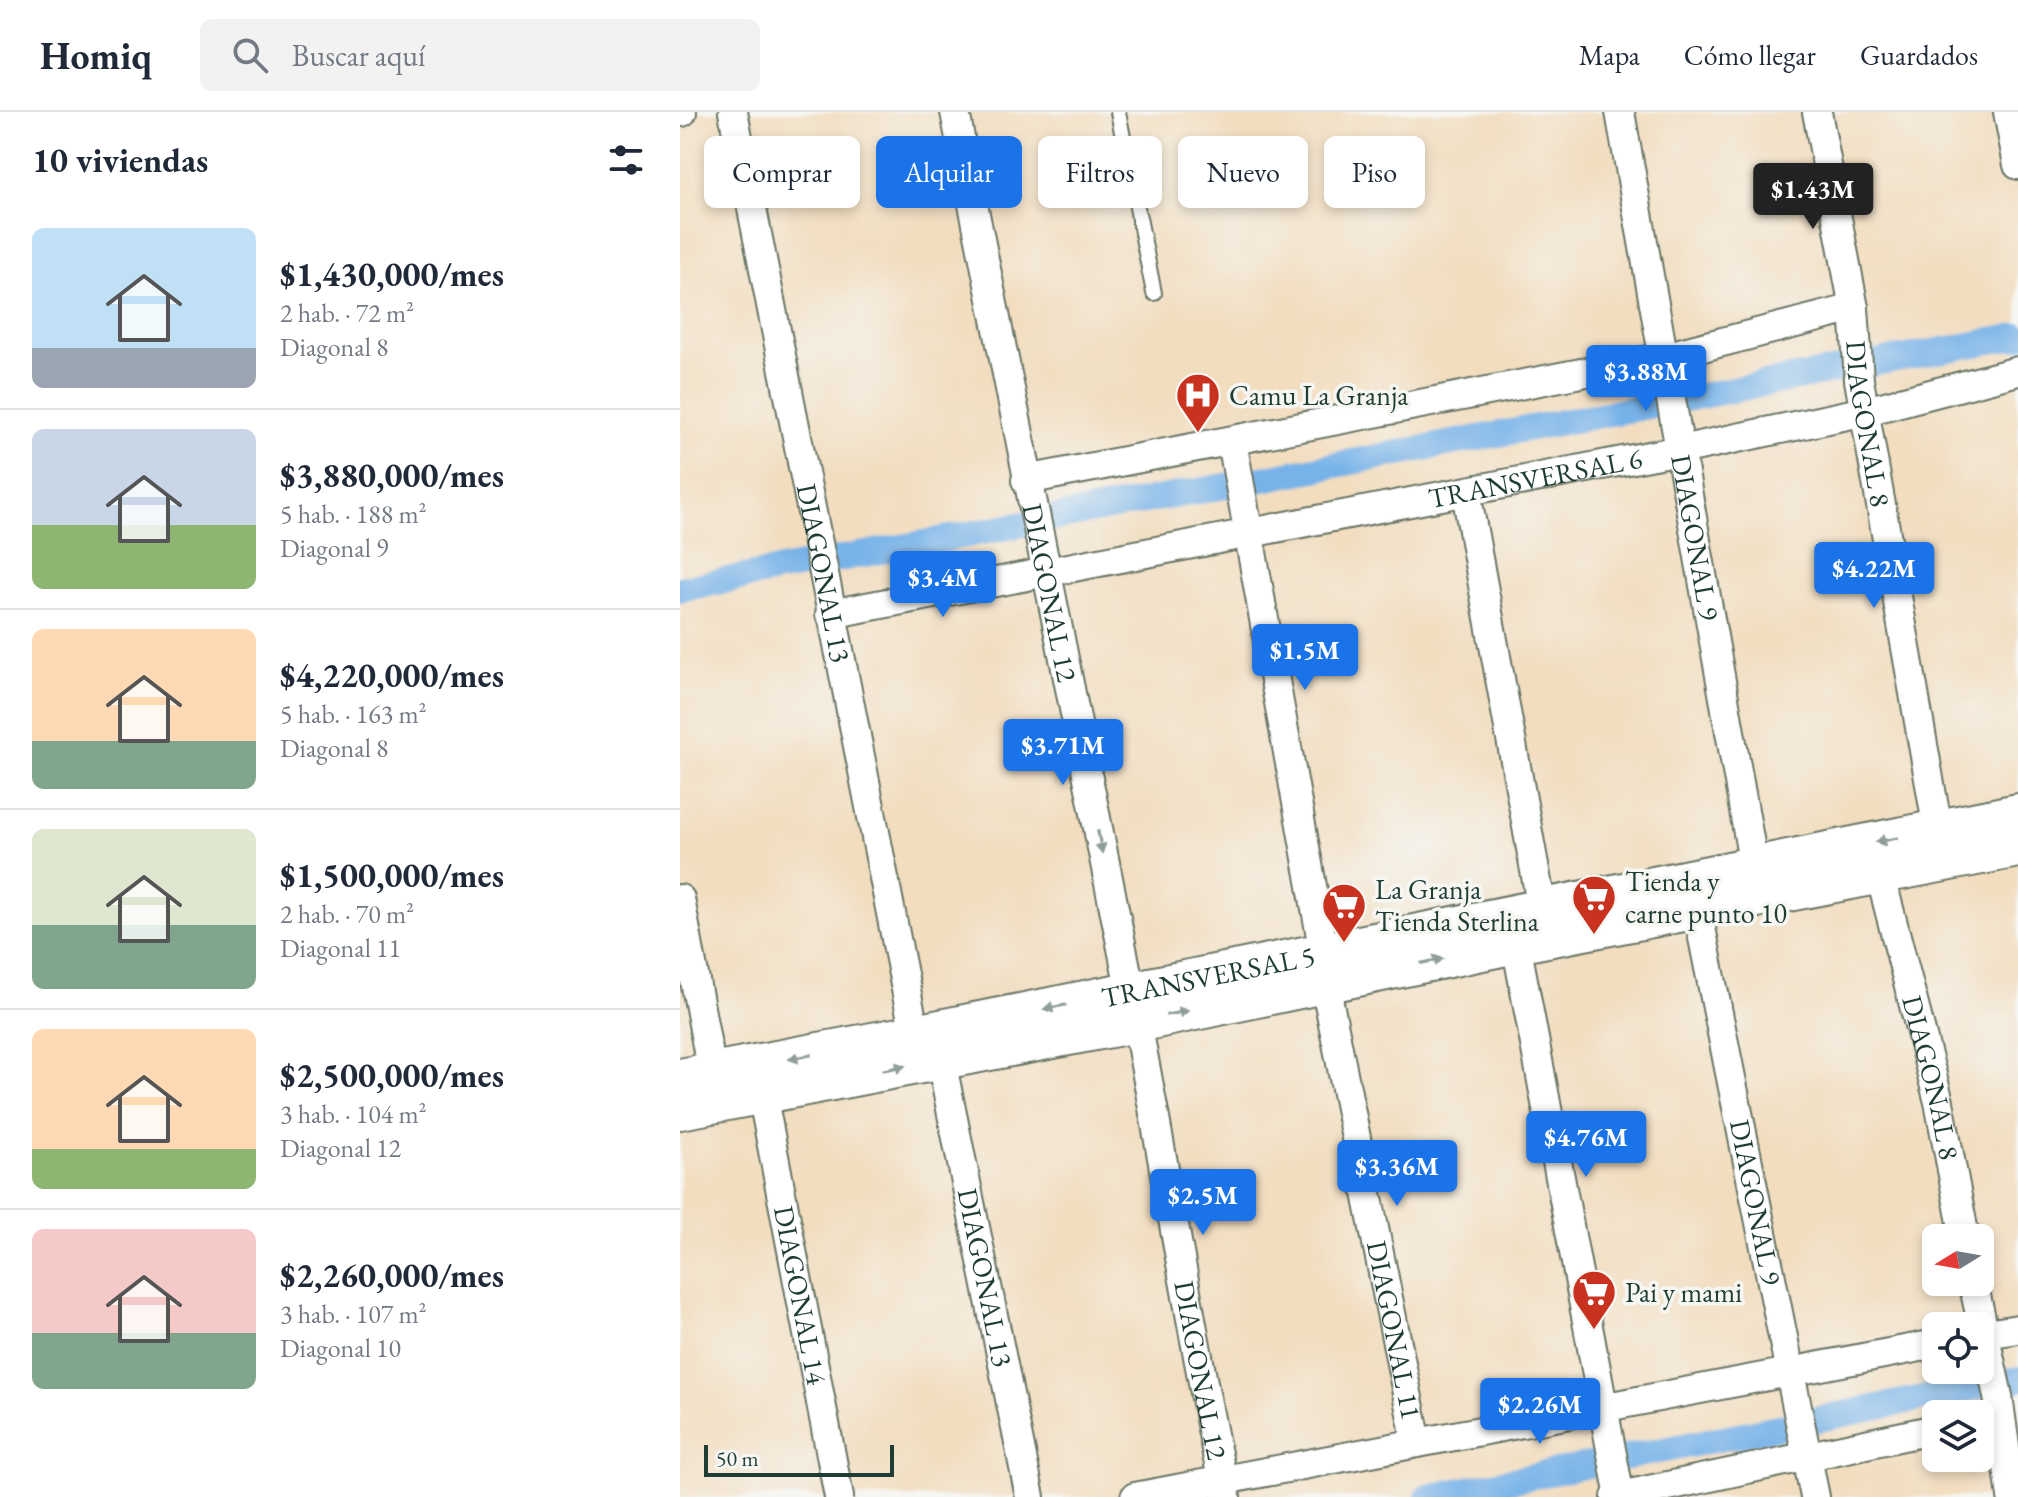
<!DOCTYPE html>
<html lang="es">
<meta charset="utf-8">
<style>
body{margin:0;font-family:"EB Garamond",serif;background:#f2f2f3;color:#1f2937;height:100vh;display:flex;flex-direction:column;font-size:30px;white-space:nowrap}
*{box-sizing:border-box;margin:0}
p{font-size:26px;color:#747a83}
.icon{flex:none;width:44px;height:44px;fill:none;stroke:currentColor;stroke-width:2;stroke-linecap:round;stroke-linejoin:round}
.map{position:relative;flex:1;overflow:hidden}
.details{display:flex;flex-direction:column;background:#fff;width:680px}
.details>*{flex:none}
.top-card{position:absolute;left:24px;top:24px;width:760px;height:72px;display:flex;gap:16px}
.needle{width:52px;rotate:259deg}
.buttons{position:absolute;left:1242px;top:1112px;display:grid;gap:16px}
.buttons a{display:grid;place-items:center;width:72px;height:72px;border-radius:12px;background:#fff;box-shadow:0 4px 12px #0003;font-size:40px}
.scale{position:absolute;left:24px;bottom:20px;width:190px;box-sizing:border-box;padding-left:8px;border:4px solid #1f3d34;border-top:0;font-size:22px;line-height:28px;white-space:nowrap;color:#1f3d34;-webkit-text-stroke:6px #f6f6f2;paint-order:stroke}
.price{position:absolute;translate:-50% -68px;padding:0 18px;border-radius:8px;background:#1a73e8;color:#fff;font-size:26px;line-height:52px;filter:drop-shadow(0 2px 4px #0008)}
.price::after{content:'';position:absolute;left:50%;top:48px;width:24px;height:18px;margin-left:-12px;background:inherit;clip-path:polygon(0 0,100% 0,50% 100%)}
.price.active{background:#222;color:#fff}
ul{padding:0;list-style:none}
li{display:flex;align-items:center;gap:24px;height:200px;padding:0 32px}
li+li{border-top:2px solid #e0e1e3}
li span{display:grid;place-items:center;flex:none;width:224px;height:160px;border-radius:12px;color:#555}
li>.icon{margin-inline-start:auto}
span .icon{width:96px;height:96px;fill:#fffc;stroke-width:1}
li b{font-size:34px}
h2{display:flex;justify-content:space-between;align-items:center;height:96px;padding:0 32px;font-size:34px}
.chip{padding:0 28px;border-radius:12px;background:#fff;box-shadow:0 4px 12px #0003;font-size:28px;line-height:72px}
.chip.active{background:#1a73e8;color:#fff}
header{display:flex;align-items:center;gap:48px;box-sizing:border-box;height:112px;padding:0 40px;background:#fff;border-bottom:2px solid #e0e1e3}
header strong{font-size:38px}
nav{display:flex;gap:44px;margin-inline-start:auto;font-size:28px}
.search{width:560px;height:72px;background:#f2f2f3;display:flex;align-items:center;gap:20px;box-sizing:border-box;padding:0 28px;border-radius:12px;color:#747a83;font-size:30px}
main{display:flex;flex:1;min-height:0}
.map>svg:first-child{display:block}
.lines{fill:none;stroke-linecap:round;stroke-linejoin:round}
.canal{stroke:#77b2e8;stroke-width:26}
.lane-casing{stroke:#697565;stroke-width:18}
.street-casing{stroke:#697565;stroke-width:32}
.secondary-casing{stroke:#697565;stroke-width:44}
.lane{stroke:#fff;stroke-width:14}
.street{stroke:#fff;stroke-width:28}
.secondary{stroke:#fff;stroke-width:40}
.oneway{fill:#8f9e9a}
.labels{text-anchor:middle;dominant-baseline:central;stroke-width:7;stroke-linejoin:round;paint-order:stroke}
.poi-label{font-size:28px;fill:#1f3d34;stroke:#f6f6f2;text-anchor:start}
.street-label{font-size:28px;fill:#1f3d34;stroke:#f6f6f2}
</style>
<header>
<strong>Homiq</strong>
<div class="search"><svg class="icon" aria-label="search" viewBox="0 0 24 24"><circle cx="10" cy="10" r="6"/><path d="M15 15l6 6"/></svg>Buscar aquí</div>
<nav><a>Mapa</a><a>Cómo llegar</a><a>Guardados</a></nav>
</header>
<main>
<section class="details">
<h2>10 viviendas<svg class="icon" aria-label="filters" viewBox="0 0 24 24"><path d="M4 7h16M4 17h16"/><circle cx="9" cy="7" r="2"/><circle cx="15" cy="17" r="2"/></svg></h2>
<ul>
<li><span style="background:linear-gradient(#bfe0f5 75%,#9aa5b1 0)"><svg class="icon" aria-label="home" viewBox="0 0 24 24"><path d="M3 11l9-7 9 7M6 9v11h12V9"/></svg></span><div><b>$1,430,000/mes</b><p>2 hab. · 72 m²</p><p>Diagonal 8</p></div></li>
<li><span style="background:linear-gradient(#c9d6e8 60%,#8fb573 0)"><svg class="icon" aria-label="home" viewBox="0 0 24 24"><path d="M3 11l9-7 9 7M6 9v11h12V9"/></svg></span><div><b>$3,880,000/mes</b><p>5 hab. · 188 m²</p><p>Diagonal 9</p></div></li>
<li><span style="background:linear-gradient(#ffd9b3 70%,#7fa58c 0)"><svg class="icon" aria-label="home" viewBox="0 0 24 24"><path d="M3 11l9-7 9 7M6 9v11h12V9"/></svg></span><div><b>$4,220,000/mes</b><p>5 hab. · 163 m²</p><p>Diagonal 8</p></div></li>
<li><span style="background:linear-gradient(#dfe7d0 60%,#7fa58c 0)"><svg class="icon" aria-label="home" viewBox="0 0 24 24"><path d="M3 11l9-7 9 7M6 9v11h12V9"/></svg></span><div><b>$1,500,000/mes</b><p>2 hab. · 70 m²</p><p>Diagonal 11</p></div></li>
<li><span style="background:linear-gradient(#ffd9b3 75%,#8fb573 0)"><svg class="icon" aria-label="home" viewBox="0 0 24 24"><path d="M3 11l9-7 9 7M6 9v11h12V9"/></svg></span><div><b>$2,500,000/mes</b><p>3 hab. · 104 m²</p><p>Diagonal 12</p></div></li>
<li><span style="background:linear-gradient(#f6c9c9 65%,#7fa58c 0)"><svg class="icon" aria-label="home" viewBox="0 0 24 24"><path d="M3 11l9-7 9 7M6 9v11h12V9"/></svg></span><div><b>$2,260,000/mes</b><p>3 hab. · 107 m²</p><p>Diagonal 10</p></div></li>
</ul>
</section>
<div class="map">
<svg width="1338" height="1385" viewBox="0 0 1338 1385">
<rect width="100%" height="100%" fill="#f6f6f2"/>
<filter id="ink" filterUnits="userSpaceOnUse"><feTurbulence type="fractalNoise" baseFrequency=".0125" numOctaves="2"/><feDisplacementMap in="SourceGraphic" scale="16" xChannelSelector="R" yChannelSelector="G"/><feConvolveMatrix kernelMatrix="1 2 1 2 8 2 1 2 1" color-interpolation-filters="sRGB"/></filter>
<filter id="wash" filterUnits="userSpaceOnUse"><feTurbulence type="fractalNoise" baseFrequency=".006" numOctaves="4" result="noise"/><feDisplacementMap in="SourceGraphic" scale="32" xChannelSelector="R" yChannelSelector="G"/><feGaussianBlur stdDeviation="1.8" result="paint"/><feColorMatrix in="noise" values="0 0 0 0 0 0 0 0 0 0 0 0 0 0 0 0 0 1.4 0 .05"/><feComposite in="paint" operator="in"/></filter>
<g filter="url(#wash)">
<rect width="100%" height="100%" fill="#f2ddbf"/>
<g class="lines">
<!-- canal -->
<g class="canal">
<polyline points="0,477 1338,224"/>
<polyline points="748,1385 1338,1267"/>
</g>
</g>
</g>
<g filter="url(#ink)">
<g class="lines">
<!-- lane casing -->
<g class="lane-casing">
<polyline id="lane" points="438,0 474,181"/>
</g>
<!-- street casing -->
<g class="street-casing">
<g id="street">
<polyline points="0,0 2,0"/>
<path id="s1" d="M53,0L235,923"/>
<path id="s2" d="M275,0C333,304 396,607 457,911C488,1069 512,1228 546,1385"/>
<path id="s3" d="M940,0L1074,755"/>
<path id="s4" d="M1137,0L1174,196L1179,268L1258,718"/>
<polyline points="1328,0 1338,53"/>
<polyline points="552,329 644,841"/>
<polyline points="346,368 984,245 1174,196"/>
<polyline points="786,380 862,797"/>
<path id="s5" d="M150,502L1000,338L1186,299L1338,259"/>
<path id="s6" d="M1200,762L1259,990L1285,1126"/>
<polyline points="0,787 32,961"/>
<path id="s7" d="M1017,796L1135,1385"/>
<polyline points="836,831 940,1385"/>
<path id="s8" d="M645,871L737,1331"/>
<path id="s9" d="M261,948L350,1385"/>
<path id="s10" d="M82,981L159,1385"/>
<polyline points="1293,1170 1318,1284 1332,1385"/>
<polyline points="1300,1223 1338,1217"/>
<polyline points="455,1385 1256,1232"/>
<polyline points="936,1385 1256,1317"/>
</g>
</g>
<!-- secondary casing -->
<g class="secondary-casing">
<g id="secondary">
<path id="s11" d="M0,967L235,923L1338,702"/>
<polyline points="0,997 457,910 836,831 1338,735"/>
</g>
</g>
<!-- lane -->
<use href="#lane" class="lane"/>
<!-- street -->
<use href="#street" class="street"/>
<!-- secondary -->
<use href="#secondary" class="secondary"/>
</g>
<!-- one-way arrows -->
<defs><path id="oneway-solid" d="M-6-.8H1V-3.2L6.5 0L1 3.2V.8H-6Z" transform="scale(2)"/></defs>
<g class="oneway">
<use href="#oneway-solid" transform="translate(1207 728) rotate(169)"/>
<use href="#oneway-solid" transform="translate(420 730) rotate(79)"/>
<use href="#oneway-solid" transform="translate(752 849) rotate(-12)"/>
<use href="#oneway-solid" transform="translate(375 895) rotate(169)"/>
<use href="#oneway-solid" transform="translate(497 901) rotate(-11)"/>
<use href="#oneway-solid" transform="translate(120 945) rotate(169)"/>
<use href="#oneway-solid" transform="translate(214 956) rotate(-11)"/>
</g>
</g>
<!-- icons -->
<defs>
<g id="hospital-pin" transform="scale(2.3)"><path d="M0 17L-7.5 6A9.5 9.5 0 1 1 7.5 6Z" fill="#c8321e" stroke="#f6f6f2"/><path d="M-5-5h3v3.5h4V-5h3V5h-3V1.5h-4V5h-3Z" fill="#fff"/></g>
<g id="supermarket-pin" transform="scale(2.3)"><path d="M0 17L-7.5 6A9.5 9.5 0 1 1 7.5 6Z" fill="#c8321e" stroke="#f6f6f2"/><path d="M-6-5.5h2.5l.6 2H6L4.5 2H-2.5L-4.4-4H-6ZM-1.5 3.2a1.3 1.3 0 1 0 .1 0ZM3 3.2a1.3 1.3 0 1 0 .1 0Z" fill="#fff"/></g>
</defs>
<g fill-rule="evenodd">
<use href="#hospital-pin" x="518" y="283"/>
<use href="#supermarket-pin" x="914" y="785"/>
<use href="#supermarket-pin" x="664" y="793"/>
<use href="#supermarket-pin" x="914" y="1180"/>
</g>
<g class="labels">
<!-- poi labels -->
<g class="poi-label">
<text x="549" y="283">Camu La Granja</text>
<text x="945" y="769">Tienda y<tspan x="945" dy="32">carne punto 10</tspan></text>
<text x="695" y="777">La Granja<tspan x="695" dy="32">Tienda Sterlina</tspan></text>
<text x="945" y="1180">Pai y mami</text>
</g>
<!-- street labels -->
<g class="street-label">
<text stroke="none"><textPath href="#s4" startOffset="316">DIAGONAL 8</textPath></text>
<text stroke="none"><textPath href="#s5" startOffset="718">TRANSVERSAL 6</textPath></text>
<text stroke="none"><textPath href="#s3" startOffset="432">DIAGONAL 9</textPath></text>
<text stroke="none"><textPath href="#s1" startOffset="470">DIAGONAL 13</textPath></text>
<text stroke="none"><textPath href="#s2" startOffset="490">DIAGONAL 12</textPath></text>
<text stroke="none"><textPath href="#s11" startOffset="538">TRANSVERSAL 5</textPath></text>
<text stroke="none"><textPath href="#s6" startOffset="210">DIAGONAL 8</textPath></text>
<text stroke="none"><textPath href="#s7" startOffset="300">DIAGONAL 9</textPath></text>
<text stroke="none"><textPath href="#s9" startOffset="222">DIAGONAL 13</textPath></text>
<text stroke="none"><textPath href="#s10" startOffset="206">DIAGONAL 14</textPath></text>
<text stroke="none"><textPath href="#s8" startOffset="354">DIAGONAL 11</textPath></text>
<text stroke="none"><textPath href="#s2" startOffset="1282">DIAGONAL 12</textPath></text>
</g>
</g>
</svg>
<div class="buttons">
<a><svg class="needle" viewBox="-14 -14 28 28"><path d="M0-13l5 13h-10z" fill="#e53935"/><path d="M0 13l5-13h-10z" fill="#747a83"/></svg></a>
<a><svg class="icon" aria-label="locate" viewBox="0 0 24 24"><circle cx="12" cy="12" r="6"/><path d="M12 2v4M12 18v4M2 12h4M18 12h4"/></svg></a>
<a><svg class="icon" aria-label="layers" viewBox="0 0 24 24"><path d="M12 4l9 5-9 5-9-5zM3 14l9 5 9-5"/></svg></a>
</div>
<div class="scale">50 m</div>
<b class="price active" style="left:1133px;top:119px">$1.43M</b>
<b class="price" style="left:966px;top:301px">$3.88M</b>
<b class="price" style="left:1194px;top:498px">$4.22M</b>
<b class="price" style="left:263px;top:507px">$3.4M</b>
<b class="price" style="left:625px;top:580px">$1.5M</b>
<b class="price" style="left:383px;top:675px">$3.71M</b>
<b class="price" style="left:906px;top:1067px">$4.76M</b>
<b class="price" style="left:717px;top:1096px">$3.36M</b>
<b class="price" style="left:523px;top:1125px">$2.5M</b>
<b class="price" style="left:860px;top:1334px">$2.26M</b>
<div class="top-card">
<a class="chip">Comprar</a>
<a class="chip active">Alquilar</a>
<a class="chip">Filtros</a>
<a class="chip">Nuevo</a>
<a class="chip">Piso</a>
</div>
</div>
</main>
